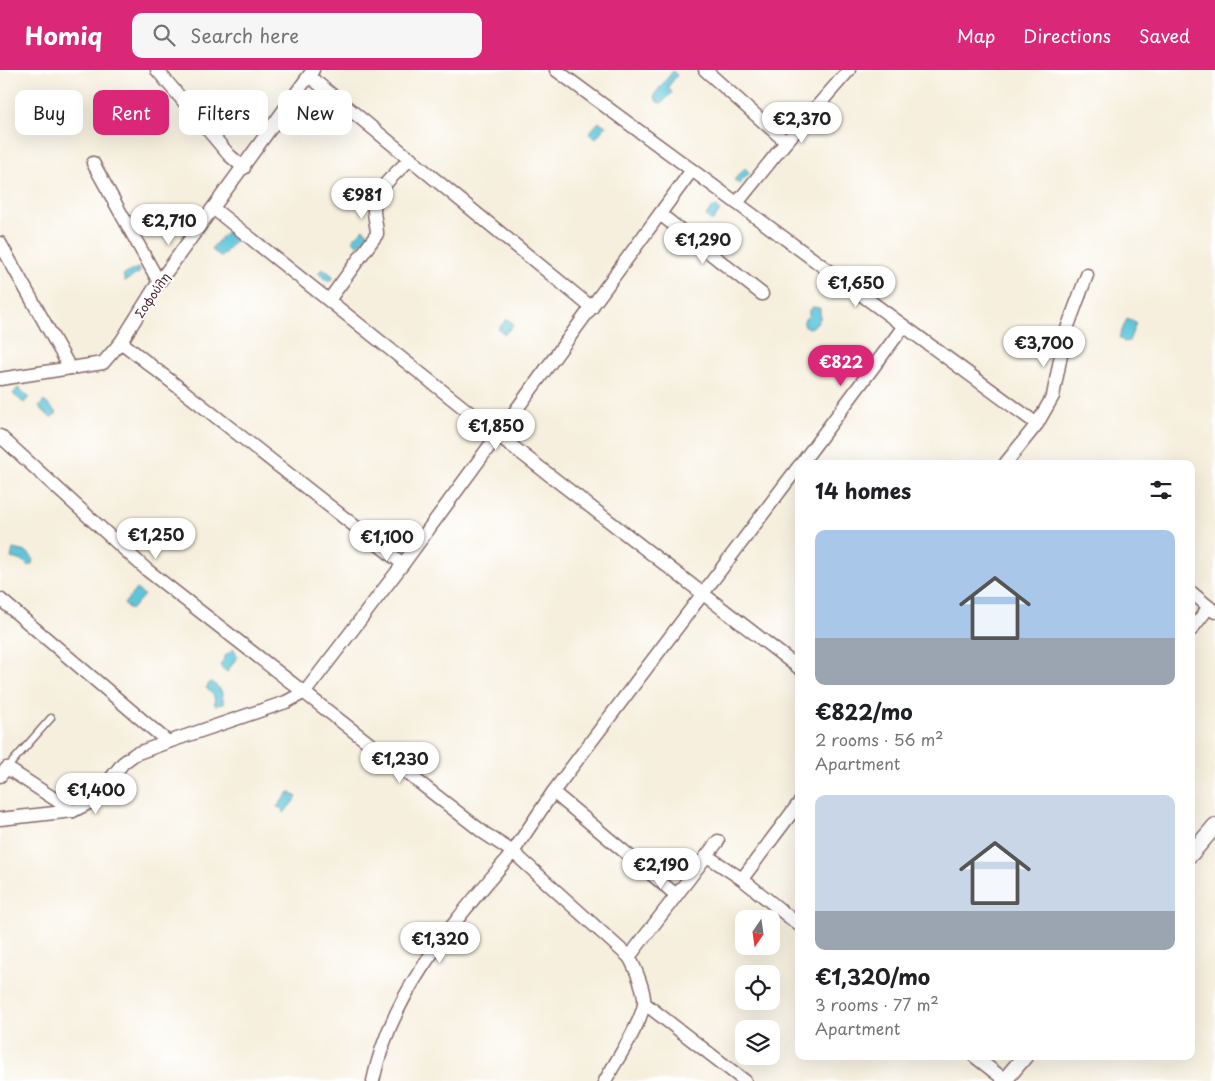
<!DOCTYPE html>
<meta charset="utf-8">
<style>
body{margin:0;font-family:"Playpen Sans",sans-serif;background:#f6f6f6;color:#202124;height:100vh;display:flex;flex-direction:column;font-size:19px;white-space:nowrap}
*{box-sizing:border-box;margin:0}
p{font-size:16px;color:#757577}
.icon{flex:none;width:28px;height:28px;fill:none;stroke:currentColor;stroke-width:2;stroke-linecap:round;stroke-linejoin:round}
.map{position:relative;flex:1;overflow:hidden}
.side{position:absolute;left:795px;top:390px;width:400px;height:600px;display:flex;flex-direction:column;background:#fff;border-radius:10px;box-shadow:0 5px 20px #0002}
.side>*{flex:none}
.guide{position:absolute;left:15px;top:20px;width:475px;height:45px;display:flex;gap:10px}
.needle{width:32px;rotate:193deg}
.fabs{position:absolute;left:735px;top:840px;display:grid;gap:10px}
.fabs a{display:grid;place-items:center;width:45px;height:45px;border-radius:10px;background:#fff;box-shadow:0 5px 20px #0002;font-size:25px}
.price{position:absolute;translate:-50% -42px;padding:0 11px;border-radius:18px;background:#fff;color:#222;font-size:16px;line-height:32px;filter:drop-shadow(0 1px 2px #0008)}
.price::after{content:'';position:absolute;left:50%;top:30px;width:15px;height:11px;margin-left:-8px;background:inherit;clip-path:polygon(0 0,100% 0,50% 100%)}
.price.on{background:#db2777;color:#fff}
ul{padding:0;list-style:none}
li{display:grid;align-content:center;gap:10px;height:265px;padding:0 20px}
li span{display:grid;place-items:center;height:155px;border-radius:10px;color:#555}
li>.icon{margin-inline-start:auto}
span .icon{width:90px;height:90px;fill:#fffc;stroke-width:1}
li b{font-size:21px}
h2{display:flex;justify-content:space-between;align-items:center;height:60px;padding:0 20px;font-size:21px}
.chip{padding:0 18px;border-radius:10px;background:#fff;box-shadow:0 5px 20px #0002;font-size:18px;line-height:45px}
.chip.on{background:#db2777;color:#fff}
header{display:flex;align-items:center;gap:30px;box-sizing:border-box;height:70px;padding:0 25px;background:#db2777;color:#fff}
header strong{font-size:24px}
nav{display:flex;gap:28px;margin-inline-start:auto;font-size:18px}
.search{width:350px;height:45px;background:#f6f6f6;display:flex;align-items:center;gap:12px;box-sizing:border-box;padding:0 18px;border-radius:10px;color:#757577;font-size:19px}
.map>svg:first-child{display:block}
.water{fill:#5dc6da;stroke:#547282}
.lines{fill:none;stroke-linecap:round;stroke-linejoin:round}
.service-casing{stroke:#866869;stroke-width:9}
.minor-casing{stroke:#866869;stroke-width:15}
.tertiary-casing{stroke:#866869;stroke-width:18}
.service{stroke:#fff;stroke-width:6}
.minor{stroke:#fff;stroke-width:12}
.tertiary{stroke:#fff;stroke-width:15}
.labels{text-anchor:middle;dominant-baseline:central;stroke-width:4;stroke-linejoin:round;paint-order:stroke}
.street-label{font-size:12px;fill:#4a1f2b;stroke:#fff}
</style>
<header>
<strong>Homiq</strong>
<div class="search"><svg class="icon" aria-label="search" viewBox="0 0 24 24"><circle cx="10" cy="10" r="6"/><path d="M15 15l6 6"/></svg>Search here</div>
<nav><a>Map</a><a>Directions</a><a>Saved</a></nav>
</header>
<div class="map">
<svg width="1215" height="1011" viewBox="0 0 1215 1011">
<rect width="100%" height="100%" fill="#fff"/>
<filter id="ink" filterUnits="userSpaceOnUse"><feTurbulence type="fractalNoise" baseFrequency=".02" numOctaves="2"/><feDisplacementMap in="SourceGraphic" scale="10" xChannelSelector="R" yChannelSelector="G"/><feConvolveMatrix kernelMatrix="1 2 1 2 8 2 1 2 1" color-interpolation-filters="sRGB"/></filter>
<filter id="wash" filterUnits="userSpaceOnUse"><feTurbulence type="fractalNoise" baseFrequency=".0096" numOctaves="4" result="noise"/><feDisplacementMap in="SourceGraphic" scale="20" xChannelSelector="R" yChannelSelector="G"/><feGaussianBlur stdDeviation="1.12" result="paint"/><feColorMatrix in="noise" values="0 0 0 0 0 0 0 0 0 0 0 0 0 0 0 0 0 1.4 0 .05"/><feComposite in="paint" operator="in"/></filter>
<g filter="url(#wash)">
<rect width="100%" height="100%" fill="#f6efdd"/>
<!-- water -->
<g class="water">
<polygon points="673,1 677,5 668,17 672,23 662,33 657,32 654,25"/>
<polygon points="599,52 606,56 596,68 589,63"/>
<polygon points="745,98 750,103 739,114 734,110"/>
<polygon points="713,137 717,137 720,141 712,152 706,146"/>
<polygon points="363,159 369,164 358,176 352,170"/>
<polygon points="226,162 237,169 221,187 211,179"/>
<polygon points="137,198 140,200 139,203 125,211 123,205"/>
<polygon points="323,198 334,207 329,212 318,203"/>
<polygon points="813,237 820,238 820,249 813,257 808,258 804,255 804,250 809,245 809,240"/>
<polygon points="507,249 514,254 505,264 498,259"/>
<polygon points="1127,249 1136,253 1129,271 1124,272 1119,267"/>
<polygon points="18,318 29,327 24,333 13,324"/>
<polygon points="44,331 57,343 51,348 39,337"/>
<polygon points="13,479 27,482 33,488 32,494 28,496 23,491 11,488"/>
<polygon points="136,519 144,525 131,540 124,534"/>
<polygon points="234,579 237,587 227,602 220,596 226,585"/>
<polygon points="211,611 221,620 224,634 215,635 214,626 206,618"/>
<polygon points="289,722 297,727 284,743 281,738 277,737"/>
</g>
</g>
<g filter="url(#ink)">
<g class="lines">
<!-- service casing -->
<g class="service-casing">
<polyline id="service" points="7,698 51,648"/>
</g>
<!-- minor casing -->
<g class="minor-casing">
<g id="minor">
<polyline points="157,0 229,85 244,98"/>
<polyline points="556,0 1037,354"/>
<polyline points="705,0 786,72"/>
<polyline points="309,6 592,238"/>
<polyline points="93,93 159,212"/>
<polyline points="737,133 786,72 849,0"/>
<polyline points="214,139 499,366 799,598"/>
<polyline points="660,144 762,224"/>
<polyline points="0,173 70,298"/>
<path d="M329,230L377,164C377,156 374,148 374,140C373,120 398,102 411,88"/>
<polyline points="121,272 403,494"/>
<polyline points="0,309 103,293 121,272 154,219 313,0"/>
<path d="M0,366L147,500L484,763L513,782C455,852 392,919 373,1011"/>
<polyline points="801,394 904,256"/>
<polyline points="1005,394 1037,354 1053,326 1065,264 1087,205"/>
<polyline points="1191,522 1215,542"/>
<polyline points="0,529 168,672 286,632 305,622 403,494 692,100"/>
<polyline points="1191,560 1209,537"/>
<polyline points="0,706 7,698 73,741 93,731 123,693 135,684 168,672"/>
<polyline points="553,722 675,824"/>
<polyline points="0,749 73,741"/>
<polyline points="707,786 742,809 799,855"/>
<polyline points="742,809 799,733"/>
<polyline points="629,887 718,771"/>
<polyline points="644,933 745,1011"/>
<polyline points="974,986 1005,1010"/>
<path d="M605,1011C617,989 638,959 644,935C646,923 635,897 629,887L513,782L553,722L799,396"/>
</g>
</g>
<!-- tertiary casing -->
<g class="tertiary-casing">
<g id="tertiary">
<polyline points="1191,784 1215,756"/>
<polyline points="1004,1011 1025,986"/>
</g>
</g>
<!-- service -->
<use href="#service" class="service"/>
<!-- minor -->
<use href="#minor" class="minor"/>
<!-- tertiary -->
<use href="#tertiary" class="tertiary"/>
</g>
</g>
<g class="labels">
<!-- street labels -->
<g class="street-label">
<text transform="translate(152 225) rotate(-56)">Σοφούλη</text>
</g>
</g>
</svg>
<div class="fabs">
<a><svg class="needle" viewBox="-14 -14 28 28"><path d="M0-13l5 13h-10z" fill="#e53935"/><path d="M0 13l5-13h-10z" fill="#757577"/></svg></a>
<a><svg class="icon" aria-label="locate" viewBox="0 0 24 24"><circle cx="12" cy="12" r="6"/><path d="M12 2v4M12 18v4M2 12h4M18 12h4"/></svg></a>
<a><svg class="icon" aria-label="layers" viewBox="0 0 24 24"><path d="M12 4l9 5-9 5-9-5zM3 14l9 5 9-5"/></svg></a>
</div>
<b class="price" style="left:802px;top:74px">€2,370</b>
<b class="price" style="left:362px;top:150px">€981</b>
<b class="price" style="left:169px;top:176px">€2,710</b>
<b class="price" style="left:703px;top:195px">€1,290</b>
<b class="price" style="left:856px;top:238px">€1,650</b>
<b class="price" style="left:1044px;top:298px">€3,700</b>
<b class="price on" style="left:841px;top:317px">€822</b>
<b class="price" style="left:496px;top:381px">€1,850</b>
<b class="price" style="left:156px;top:490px">€1,250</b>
<b class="price" style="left:387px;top:492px">€1,100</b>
<b class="price" style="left:400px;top:714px">€1,230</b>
<b class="price" style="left:96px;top:745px">€1,400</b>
<b class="price" style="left:661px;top:820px">€2,190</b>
<b class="price" style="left:440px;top:894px">€1,320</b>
<div class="guide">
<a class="chip">Buy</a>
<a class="chip on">Rent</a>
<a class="chip">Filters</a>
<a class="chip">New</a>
</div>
<section class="side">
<h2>14 homes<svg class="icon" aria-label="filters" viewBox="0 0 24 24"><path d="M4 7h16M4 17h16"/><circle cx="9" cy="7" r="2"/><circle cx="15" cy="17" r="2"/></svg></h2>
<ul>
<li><span style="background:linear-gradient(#a9c7e8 70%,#9aa5b1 0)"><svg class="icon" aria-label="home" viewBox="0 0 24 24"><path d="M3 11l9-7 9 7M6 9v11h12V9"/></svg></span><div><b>€822/mo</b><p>2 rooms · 56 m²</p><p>Apartment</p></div></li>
<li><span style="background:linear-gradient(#c9d6e8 75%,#9aa5b1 0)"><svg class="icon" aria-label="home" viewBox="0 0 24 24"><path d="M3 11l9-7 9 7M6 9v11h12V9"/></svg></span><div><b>€1,320/mo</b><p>3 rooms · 77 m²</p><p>Apartment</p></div></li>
</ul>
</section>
</div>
